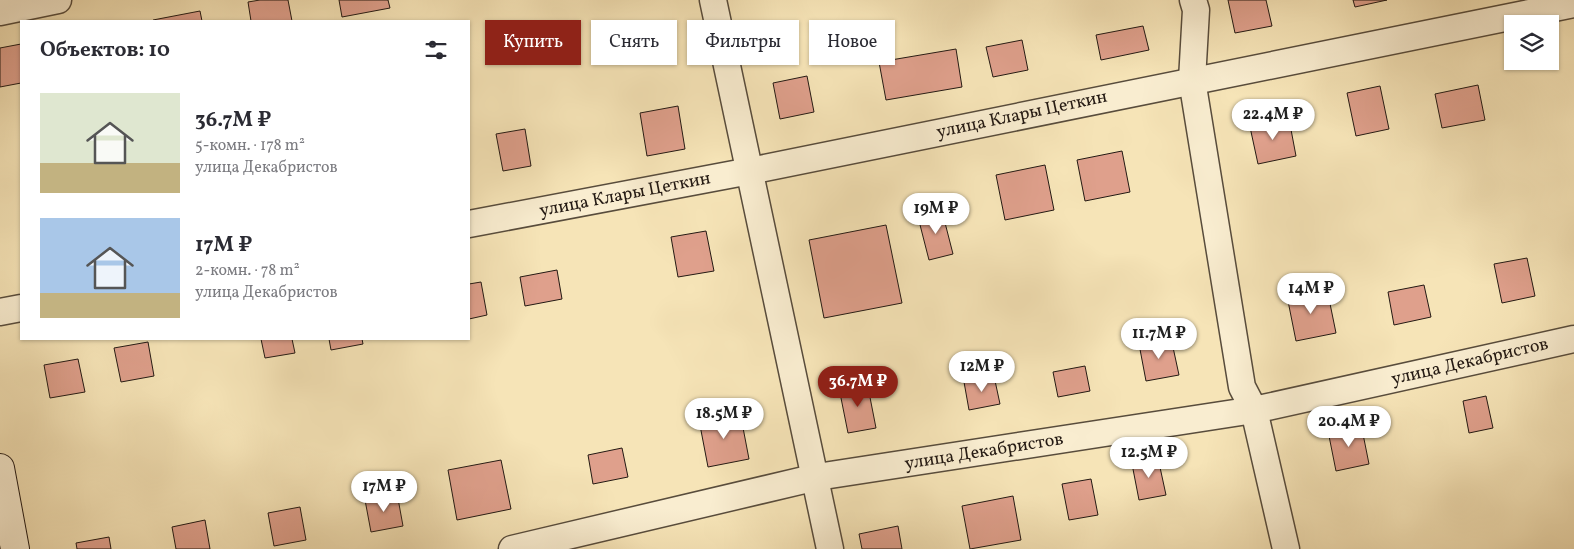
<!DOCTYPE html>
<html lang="ru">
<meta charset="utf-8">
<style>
body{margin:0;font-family:Vollkorn,serif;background:#f7f7f7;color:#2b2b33;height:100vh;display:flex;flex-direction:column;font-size:19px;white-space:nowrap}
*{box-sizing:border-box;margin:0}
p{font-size:16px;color:#7c7c81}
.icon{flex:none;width:28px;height:28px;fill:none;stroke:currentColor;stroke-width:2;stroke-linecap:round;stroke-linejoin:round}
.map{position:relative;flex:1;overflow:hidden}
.side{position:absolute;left:20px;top:20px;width:450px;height:320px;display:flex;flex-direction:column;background:#fff;border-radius:0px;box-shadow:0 1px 4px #0004}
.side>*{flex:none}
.guide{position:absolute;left:485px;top:20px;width:475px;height:45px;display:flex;gap:10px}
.fabs{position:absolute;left:1504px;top:15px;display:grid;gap:10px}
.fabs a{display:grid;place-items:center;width:55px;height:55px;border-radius:0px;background:#fff;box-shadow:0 1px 4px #0004;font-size:25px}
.price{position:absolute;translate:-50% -42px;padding:0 11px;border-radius:18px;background:#fff;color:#222;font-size:16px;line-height:32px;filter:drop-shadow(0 1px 2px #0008)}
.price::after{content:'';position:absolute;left:50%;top:30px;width:15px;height:11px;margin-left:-8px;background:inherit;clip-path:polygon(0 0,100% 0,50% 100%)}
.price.on{background:#8f2418;color:#fff}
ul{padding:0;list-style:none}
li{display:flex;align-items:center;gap:15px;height:125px;padding:0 20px}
li span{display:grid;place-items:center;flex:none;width:140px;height:100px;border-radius:0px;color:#555}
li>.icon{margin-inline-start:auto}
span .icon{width:60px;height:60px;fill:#fffc;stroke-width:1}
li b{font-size:21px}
h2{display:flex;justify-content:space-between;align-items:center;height:60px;padding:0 20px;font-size:21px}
.pill{padding:0 18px;border-radius:0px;background:#fff;box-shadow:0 1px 4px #0004;font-size:18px;line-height:45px}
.pill.on{background:#8f2418;color:#fff}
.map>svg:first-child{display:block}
.building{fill:#dfa08c;stroke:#231913}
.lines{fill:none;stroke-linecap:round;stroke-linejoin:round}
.street-casing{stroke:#584c3c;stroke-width:29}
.secondary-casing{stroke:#231913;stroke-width:30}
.street{stroke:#f9edd0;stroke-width:26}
.secondary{stroke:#f9edd0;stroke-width:28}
.labels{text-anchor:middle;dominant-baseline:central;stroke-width:4.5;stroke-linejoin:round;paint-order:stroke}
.street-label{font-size:18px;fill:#231913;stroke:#f9edd0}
</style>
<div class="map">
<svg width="1574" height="549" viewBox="0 0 1574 549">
<rect width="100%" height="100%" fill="#f6e4b7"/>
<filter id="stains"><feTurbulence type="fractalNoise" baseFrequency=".004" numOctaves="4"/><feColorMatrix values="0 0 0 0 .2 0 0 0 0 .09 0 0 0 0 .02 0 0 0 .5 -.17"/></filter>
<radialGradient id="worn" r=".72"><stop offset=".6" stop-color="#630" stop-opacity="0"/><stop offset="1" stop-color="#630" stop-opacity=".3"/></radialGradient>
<!-- building -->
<g class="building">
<polygon points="260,0 288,0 292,21 251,21 248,2"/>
<polygon points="339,0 388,0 390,8 342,17"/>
<polygon points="1228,0 1266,0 1272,26 1235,33"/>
<polygon points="1353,0 1387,0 1355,7"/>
<polygon points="200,11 202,21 153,21 153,20"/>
<polygon points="1143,26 1149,50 1101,60 1096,35"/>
<polygon points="1022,40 1028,70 993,77 986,47"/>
<polygon points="21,44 21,83 0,87 0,48"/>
<polygon points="956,49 962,87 886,100 879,62"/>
<polygon points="807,76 814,112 780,119 773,83"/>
<polygon points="1478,85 1485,120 1442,128 1435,94"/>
<polygon points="1380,86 1389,129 1356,136 1347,93"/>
<polygon points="678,106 685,149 647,156 640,113"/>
<polygon points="1289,119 1296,156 1258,164 1250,127"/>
<polygon points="525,129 531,166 503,171 496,134"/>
<polygon points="1122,151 1130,192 1085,201 1077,160"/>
<polygon points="1045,165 1054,210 1005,220 996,175"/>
<polygon points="942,211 953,254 929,260 918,217"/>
<polygon points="886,225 902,303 824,318 809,240"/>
<polygon points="706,231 714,271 678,277 671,237"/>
<polygon points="1527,258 1535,296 1502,303 1494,264"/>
<polygon points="557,270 562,299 525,306 520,277"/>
<polygon points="481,282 487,315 469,319 469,284"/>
<polygon points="1424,285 1431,317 1394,325 1388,292"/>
<polygon points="1327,289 1336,333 1296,341 1287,296"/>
<polygon points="1171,338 1179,375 1146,381 1139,344"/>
<polygon points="261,339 292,339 295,353 265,358"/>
<polygon points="329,339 362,339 363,344 331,350"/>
<polygon points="148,342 154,376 121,382 114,348"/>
<polygon points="78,359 85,392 50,398 44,365"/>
<polygon points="1085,366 1090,391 1058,397 1053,372"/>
<polygon points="994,376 1000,404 969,410 964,382"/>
<polygon points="867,382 876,428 848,433 839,388"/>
<polygon points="1486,396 1493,428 1469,433 1463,401"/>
<polygon points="740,412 749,459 708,467 699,420"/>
<polygon points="1361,424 1369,464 1336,471 1328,431"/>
<polygon points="622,448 628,477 593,484 588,455"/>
<polygon points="1158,458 1166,495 1139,500 1132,464"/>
<polygon points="501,460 511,509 457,520 448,470"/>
<polygon points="1091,479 1098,515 1069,520 1062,484"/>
<polygon points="397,493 403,526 371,532 365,500"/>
<polygon points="1013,496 1021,540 970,549 962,506"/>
<polygon points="300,507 306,540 274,546 268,513"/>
<polygon points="205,520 210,549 176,549 172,527"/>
<polygon points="898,526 902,549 862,549 859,534"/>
<polygon points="109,537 111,549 77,549 76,543"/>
</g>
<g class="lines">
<!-- street casing -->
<g class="street-casing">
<g id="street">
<polyline points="713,0 830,549"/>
<polyline points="1193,0 1196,10 1192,80 1242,387 1254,410 1286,549"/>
<polyline points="0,12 58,0"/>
<polyline points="469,224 750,171 1574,4"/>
<polyline points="0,312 21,308"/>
<polyline points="512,549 817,477 1254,410 1574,339"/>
</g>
</g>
<!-- secondary casing -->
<g class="secondary-casing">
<polyline id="secondary" points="0,468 15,549"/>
</g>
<!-- street -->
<use href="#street" class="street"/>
<!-- secondary -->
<use href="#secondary" class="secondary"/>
</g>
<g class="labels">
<!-- street labels -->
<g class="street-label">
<text transform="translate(1022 115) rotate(-12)">улица Клары Цеткин</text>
<text transform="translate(625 195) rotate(-11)">улица Клары Цеткин</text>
<text transform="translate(1470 362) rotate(-13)">улица Декабристов</text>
<text transform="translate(984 452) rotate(-9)">улица Декабристов</text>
</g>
</g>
<rect width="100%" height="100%" filter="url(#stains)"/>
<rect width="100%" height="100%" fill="url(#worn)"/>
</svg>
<div class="fabs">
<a><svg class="icon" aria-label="layers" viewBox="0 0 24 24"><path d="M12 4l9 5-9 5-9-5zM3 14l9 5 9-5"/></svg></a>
</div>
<b class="price" style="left:1273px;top:141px">22.4M ₽</b>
<b class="price" style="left:936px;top:235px">19M ₽</b>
<b class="price" style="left:1311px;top:315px">14M ₽</b>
<b class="price" style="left:1159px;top:360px">11.7M ₽</b>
<b class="price" style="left:982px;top:393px">12M ₽</b>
<b class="price on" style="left:858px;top:408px">36.7M ₽</b>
<b class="price" style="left:724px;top:440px">18.5M ₽</b>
<b class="price" style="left:1349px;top:448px">20.4M ₽</b>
<b class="price" style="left:1149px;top:479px">12.5M ₽</b>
<b class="price" style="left:384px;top:513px">17M ₽</b>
<div class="guide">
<a class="pill on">Купить</a>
<a class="pill">Снять</a>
<a class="pill">Фильтры</a>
<a class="pill">Новое</a>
</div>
<section class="side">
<h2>Объектов: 10<svg class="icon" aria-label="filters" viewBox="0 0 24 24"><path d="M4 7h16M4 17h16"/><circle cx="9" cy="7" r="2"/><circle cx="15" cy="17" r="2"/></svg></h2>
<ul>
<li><span style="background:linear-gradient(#dfe7d0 70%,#c2b280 0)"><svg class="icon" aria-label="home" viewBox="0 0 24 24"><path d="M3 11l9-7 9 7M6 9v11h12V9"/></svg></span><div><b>36.7M ₽</b><p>5-комн. · 178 m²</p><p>улица Декабристов</p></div></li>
<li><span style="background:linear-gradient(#a9c7e8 75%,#c2b280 0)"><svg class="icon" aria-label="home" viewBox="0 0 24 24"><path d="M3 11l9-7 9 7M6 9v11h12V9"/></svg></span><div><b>17M ₽</b><p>2-комн. · 78 m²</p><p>улица Декабристов</p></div></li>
</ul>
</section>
</div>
